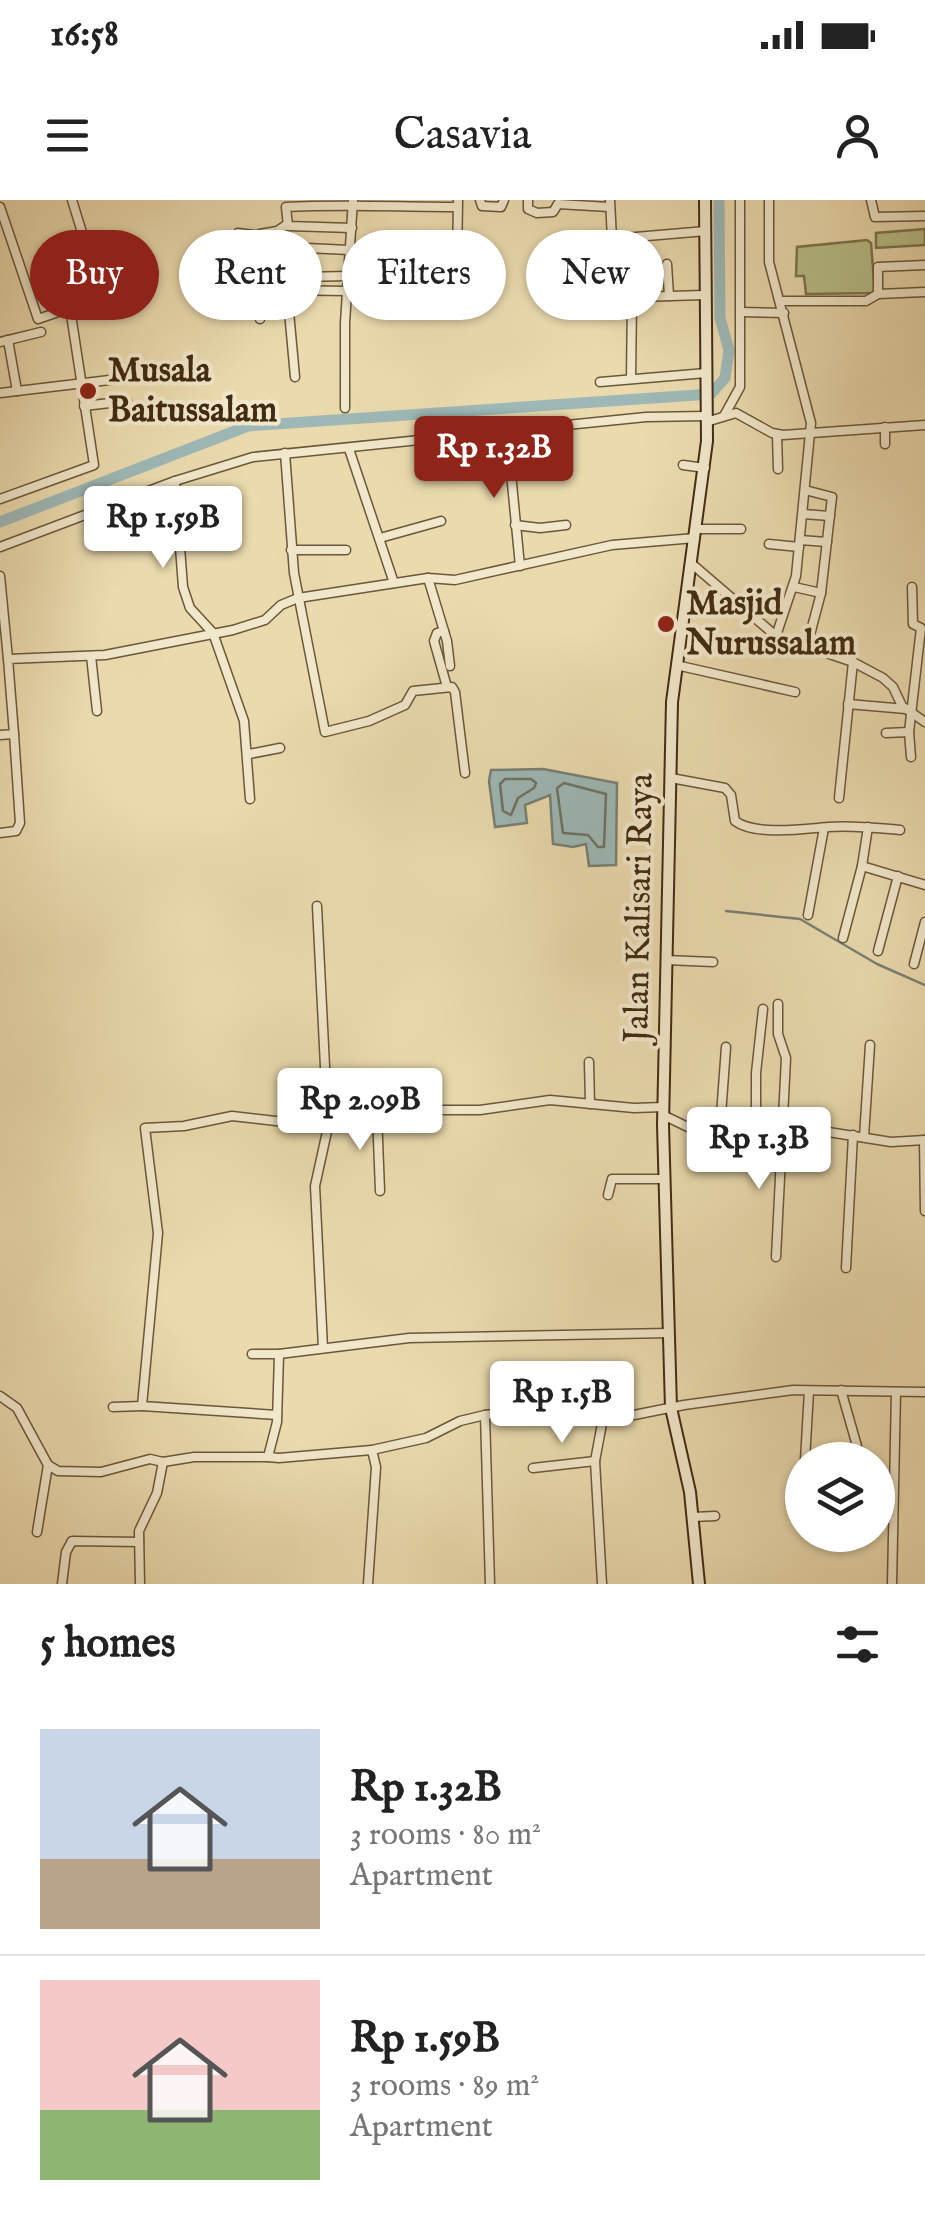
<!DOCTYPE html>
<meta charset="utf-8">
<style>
body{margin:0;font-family:"IM FELL English",serif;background:#f2f2f2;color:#222;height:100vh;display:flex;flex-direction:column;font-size:38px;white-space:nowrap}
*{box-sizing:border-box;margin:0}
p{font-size:32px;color:#767676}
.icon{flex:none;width:55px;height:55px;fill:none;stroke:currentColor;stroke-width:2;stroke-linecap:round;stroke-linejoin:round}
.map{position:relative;height:1384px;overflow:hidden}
.details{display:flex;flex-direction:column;background:#fff;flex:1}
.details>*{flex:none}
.guide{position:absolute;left:30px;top:30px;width:865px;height:90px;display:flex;gap:20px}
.fabs{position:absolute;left:785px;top:1242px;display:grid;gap:20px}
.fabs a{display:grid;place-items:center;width:110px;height:110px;border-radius:50%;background:#fff;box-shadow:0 2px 8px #0004;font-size:50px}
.price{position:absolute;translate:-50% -85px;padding:0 22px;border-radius:10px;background:#fff;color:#222;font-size:32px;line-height:65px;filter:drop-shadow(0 2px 5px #0008)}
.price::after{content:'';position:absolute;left:50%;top:60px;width:30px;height:22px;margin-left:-15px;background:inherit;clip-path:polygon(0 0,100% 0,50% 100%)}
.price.active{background:#8f2418;color:#fff}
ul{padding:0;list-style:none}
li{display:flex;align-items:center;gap:30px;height:250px;padding:0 40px}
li+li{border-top:2px solid #e0e0e0}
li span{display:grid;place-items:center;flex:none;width:280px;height:200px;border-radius:0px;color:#555}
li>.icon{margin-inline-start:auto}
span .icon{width:120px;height:120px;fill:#fffc;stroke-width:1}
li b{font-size:42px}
h2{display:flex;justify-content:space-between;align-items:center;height:120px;padding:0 40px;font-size:42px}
.tag{padding:0 35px;border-radius:45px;background:#fff;box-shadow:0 2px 8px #0004;font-size:35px;line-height:90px}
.tag.active{background:#8f2418;color:#fff}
.status{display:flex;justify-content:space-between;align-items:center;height:70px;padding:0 50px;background:#fff;direction:ltr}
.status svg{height:28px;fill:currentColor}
header{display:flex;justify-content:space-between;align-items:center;height:130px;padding:0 40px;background:#fff;font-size:45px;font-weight:600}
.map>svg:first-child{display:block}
.green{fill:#b8bf89;stroke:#7c754e;stroke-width:2.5}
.water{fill:#9db8b6;stroke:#788074;stroke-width:2.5}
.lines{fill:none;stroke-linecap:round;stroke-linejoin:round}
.shore{stroke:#6f7264;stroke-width:2.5}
.stream{stroke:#788074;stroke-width:2.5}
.river{stroke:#9db8b6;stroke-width:11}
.street-casing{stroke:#6b5739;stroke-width:11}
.secondary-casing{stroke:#412b12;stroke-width:14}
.street{stroke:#f1e7ca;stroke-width:8}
.secondary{stroke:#f1e7ca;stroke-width:10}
.poi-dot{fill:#8f2418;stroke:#f1e7ca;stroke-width:4}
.labels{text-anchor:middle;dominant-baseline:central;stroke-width:8;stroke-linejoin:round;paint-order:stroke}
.poi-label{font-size:35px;font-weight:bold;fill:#412b12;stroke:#f1e7ca;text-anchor:start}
.street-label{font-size:35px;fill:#412b12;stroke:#f1e7ca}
</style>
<div class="status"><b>16:58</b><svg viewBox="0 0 49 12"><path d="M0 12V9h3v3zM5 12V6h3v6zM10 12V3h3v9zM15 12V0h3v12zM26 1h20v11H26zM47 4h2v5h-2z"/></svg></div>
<header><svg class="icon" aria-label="menu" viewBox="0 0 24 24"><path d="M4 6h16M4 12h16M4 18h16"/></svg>Casavia<svg class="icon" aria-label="person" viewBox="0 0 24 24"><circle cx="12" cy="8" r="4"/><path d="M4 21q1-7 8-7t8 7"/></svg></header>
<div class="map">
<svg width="925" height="1384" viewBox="0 0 925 1384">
<rect width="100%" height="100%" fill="#eadaae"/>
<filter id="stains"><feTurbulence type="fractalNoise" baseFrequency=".002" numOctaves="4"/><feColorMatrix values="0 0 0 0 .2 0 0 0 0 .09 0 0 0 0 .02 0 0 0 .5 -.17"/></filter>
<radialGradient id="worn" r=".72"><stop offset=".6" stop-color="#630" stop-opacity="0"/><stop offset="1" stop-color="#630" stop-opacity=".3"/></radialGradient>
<!-- green -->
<g class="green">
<polygon points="925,29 925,45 876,48 876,33"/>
<polygon points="867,40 871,43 875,93 806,94 804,76 796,76 797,47"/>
</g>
<!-- water -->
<polygon class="water" points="543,569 617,583 616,665 589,666 586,644 573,647 553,644 550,595 525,605 527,623 495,627 489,581 491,570"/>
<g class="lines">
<!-- shore -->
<g class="shore">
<polygon points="505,579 531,579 536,583 534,588 518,598 511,615 503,611 500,584"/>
<polygon points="564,583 606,594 604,647 598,647 588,635 563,633 557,588"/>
</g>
<!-- stream -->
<polyline class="stream" points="726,711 800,719 877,764 925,785"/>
<!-- river -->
<polyline class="river" points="0,322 248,226 711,194 725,178 729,150 720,118 719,0"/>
<!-- street casing -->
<g class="street-casing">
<g id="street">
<polyline points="480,0 482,6 501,7 504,0"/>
<polyline points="528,0 528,9 537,13 553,12 558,4"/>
<polyline points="610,0 612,39 706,31"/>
<polyline points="769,0 769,62 811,223 796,376 776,436"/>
<polyline points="871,0 875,17 925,16"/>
<polyline points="558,4 609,7"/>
<polyline points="0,7 38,119 70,108 94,265 0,299"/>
<path d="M352,28L288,26L286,7C343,4 400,7 457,7"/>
<polyline points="260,34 277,31 286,25"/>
<polyline points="306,48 350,50"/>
<polyline points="457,62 458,0"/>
<polyline points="667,64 669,96"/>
<polyline points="301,77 348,76"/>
<polyline points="348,84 393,83"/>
<polyline points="287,90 295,177"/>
<polyline points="878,94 878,67 925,65"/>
<polyline points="235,95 238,33 261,36 259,92"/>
<polyline points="222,96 280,90 347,91"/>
<polyline points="782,101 866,101 878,94 925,92"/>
<polyline points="70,108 97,81 72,0"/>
<polyline points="741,112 784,113"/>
<polyline points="260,119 261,92"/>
<polyline points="8,140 17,191"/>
<polyline points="0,142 41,132"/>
<polyline points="631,179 632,101 637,97 704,95"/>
<polyline points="600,182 706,173"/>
<polyline points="0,193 118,179"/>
<polyline points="84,206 127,201"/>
<polyline points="345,208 345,123 353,0"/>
<polyline points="724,216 740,187 740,0"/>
<polyline points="706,222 736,213 772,233 783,235 925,225"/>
<polyline points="507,232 520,366"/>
<polyline points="777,235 778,269"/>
<polyline points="885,244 885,227"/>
<polyline points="349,249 394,383"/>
<polyline points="285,253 294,373 325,532 369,521 405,505 413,491 452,487 455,492 465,573"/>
<polyline points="683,265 705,268"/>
<polyline points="175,281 183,387 190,408 213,433 244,521 250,599"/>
<polyline points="805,290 832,297 821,393 807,446"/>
<polyline points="803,314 830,316"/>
<polyline points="515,325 540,328 566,325"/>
<polyline points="697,329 741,329"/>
<polyline points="380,338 441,321"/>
<polyline points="800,340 827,342"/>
<polyline points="769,344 799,347"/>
<polyline points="0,347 175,281 253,257 646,217 706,216"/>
<polyline points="291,350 346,350"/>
<polyline points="692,364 776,436 853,462 883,478 893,487 902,506 925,522"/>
<polyline points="0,376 8,459"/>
<polyline points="428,378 447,441 450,466"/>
<polyline points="794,387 821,393"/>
<polyline points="444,431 437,433 434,441 447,487"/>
<polyline points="91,456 97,511"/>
<polyline points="676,465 795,492"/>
<polyline points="848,504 906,509"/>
<polyline points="886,533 909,532"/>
<polyline points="0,535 14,534 8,459 105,455 233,430 265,420 281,405 298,398 428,378 455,380 612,345 695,338"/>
<polyline points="249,554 280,548"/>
<polyline points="911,557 909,532 921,428 913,424 912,387"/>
<path d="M671,578L725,588L731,595L735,621C755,636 804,629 828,627C852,625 877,628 900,630"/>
<polyline points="839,598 853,462"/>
<polyline points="0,633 16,631 20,623 14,534"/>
<polyline points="862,666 925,685"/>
<polyline points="317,706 328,927 315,986 323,1148"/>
<polyline points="808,715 824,628"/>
<polyline points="843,738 862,666 868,627"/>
<polyline points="878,751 898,676"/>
<polyline points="666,760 713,762"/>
<polyline points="914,764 925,722"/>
<polyline points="589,862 590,904"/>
<polyline points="377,914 380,991"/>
<polyline points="663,915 735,950 780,929 797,927 891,942 925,940"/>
<polyline points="864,937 870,845"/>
<polyline points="756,940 756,873 763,809"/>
<polyline points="924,940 925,1011"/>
<polyline points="719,942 726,847"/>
<polyline points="608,995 612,979 664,979"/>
<polyline points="776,1057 786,858 778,834 778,804"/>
<polyline points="846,1068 853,935"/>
<polyline points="252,1154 279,1154 409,1138 669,1133"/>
<polyline points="279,1154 277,1222 268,1257 279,1258 372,1250 426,1238 460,1221 485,1215 544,1208 576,1207 604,1213 634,1215 684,1205 793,1190 925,1192"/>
<polyline points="841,1190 857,1246"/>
<polyline points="0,1196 17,1208 48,1265 58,1271 101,1272 150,1259 163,1262 194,1257 268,1257"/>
<polyline points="113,1207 142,1206"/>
<polyline points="277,1215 142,1206 158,1033 145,928 184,926 232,916 328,927 390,910 480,910 550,900 634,908 663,907"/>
<polyline points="485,1215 490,1384"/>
<polyline points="805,1260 809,1191"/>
<polyline points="533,1268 595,1261"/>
<polyline points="693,1317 715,1316"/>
<polyline points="799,1320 802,1286"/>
<polyline points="37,1332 48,1265"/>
<polyline points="62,1384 66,1352 72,1341 139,1342"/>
<polyline points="140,1384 139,1331 157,1293 163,1262"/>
<polyline points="368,1384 376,1267 372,1250"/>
<polyline points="602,1384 595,1261 604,1213"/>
<polyline points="892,1384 896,1192"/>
</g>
</g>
<!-- secondary casing -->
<g class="secondary-casing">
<polyline id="secondary" points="699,1384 690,1292 671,1208 663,925 672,502 707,241 705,0"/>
</g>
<!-- street -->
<use href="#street" class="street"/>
<!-- secondary -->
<use href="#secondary" class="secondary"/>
</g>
<!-- markers -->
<g class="poi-dot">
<circle cx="88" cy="191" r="10"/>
<circle cx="666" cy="424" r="10"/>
</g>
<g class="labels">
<!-- poi labels -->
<g class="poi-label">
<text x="108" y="171">Musala<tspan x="108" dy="40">Baitussalam</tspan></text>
<text x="686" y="404">Masjid<tspan x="686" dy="40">Nurussalam</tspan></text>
</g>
<!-- street labels -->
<g class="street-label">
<text transform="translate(640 708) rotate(-89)">Jalan Kalisari Raya</text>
</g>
</g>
<rect width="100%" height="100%" filter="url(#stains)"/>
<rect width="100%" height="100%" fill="url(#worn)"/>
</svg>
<div class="fabs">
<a><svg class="icon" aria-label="layers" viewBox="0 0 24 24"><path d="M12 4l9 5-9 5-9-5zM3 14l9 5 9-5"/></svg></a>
</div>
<b class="price active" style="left:494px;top:301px">Rp 1.32B</b>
<b class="price" style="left:163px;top:371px">Rp 1.59B</b>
<b class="price" style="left:360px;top:953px">Rp 2.09B</b>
<b class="price" style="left:759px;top:992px">Rp 1.3B</b>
<b class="price" style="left:562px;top:1246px">Rp 1.5B</b>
<div class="guide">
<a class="tag active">Buy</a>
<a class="tag">Rent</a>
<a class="tag">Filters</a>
<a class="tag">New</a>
</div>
</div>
<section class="details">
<h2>5 homes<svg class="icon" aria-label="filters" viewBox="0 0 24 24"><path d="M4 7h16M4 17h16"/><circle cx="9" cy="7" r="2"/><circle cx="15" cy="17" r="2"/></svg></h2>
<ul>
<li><span style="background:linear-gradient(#c9d6e8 65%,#b9a48a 0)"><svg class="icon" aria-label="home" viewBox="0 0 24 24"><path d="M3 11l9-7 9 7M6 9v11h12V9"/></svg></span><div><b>Rp 1.32B</b><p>3 rooms · 80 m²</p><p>Apartment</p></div></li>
<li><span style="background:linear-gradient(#f6c9c9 65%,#8fb573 0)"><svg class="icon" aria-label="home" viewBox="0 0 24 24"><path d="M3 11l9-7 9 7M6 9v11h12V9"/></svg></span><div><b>Rp 1.59B</b><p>3 rooms · 89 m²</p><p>Apartment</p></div></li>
</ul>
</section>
